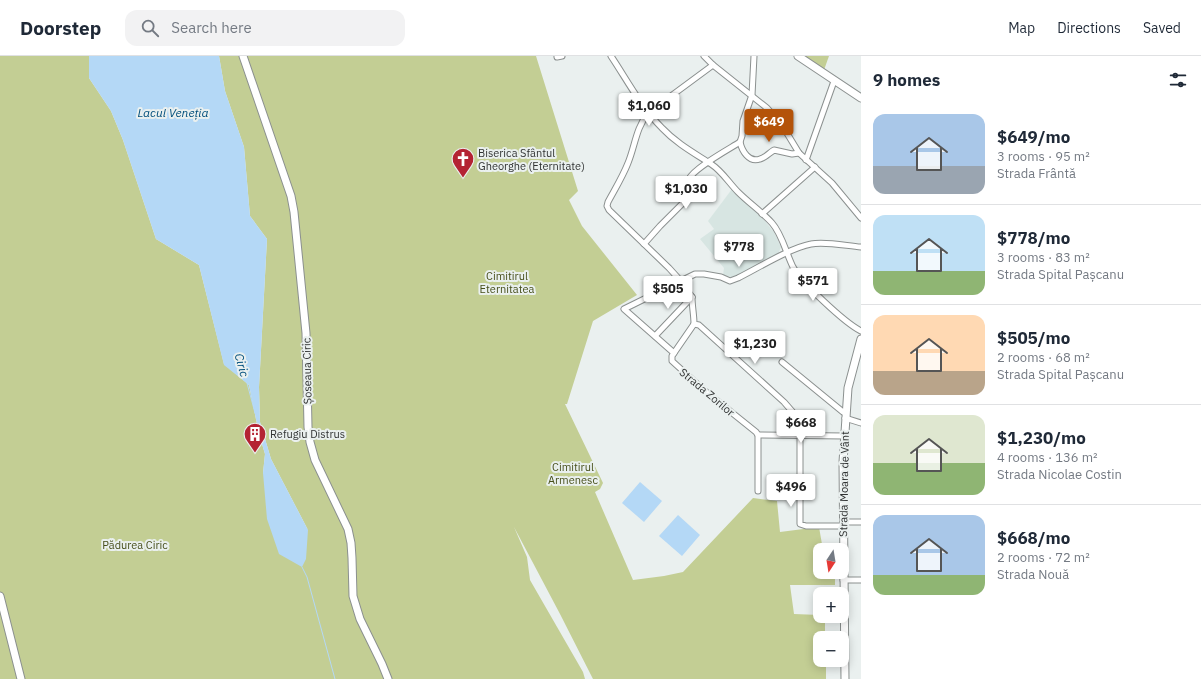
<!DOCTYPE html>
<meta charset="utf-8">
<style>
body{margin:0;font-family:"IBM Plex Sans",sans-serif;background:#f2f2f3;color:#1f2937;height:100vh;display:flex;flex-direction:column;font-size:15px;white-space:nowrap}
*{box-sizing:border-box;margin:0}
p{font-size:13px;color:#747a83}
.icon{flex:none;width:22px;height:22px;fill:none;stroke:currentColor;stroke-width:2;stroke-linecap:round;stroke-linejoin:round}
.map{position:relative;flex:1;overflow:hidden}
.details{display:flex;flex-direction:column;background:#fff;width:340px}
.details>*{flex:none}
.needle{width:26px;rotate:192deg}
.controls{position:absolute;left:813px;top:487px;display:grid;gap:8px}
.controls a{display:grid;place-items:center;width:36px;height:36px;border-radius:8px;background:#fff;box-shadow:0 2px 10px #0003;font-size:20px}
.price{position:absolute;translate:-50% -34px;padding:0 9px;border-radius:4px;background:#fff;color:#222;font-size:13px;line-height:26px;filter:drop-shadow(0 1px 2px #0008)}
.price::after{content:'';position:absolute;left:50%;top:24px;width:12px;height:9px;margin-left:-6px;background:inherit;clip-path:polygon(0 0,100% 0,50% 100%)}
.price.active{background:#b45309;color:#fff}
ul{padding:0;list-style:none}
li{display:flex;align-items:center;gap:12px;height:100px;padding:0 12px}
li+li{border-top:1px solid #e0e1e3}
li span{display:grid;place-items:center;flex:none;width:112px;height:80px;border-radius:12px;color:#555}
li>.icon{margin-inline-start:auto}
span .icon{width:48px;height:48px;fill:#fffc;stroke-width:1}
li b{font-size:17px}
h2{display:flex;justify-content:space-between;align-items:center;height:48px;padding:0 12px;font-size:17px}
header{display:flex;align-items:center;gap:24px;box-sizing:border-box;height:56px;padding:0 20px;background:#fff;border-bottom:1px solid #e0e1e3}
header strong{font-size:19px}
nav{display:flex;gap:22px;margin-inline-start:auto;font-size:14px}
.search{width:280px;height:36px;background:#f2f2f3;display:flex;align-items:center;gap:10px;box-sizing:border-box;padding:0 14px;border-radius:12px;color:#747a83;font-size:15px}
main{display:flex;flex:1;min-height:0}
.map>svg:first-child{display:block}
.built{fill:#d7e5e2}
.green{fill:#c3ce94}
.water{fill:#b4d8f6}
.lines{fill:none;stroke-linecap:round;stroke-linejoin:round}
.stream{stroke:#b4d8f6;stroke-width:1}
.street-casing{stroke:#8b908f;stroke-width:7}
.secondary-casing{stroke:#8b908f;stroke-width:9}
.street{stroke:#fff;stroke-width:5}
.secondary{stroke:#fff;stroke-width:7}
.labels{text-anchor:middle;dominant-baseline:central;stroke-width:4;stroke-linejoin:round;paint-order:stroke}
.poi-label{font-size:11px;fill:#313333;stroke:#eaf0ef;text-anchor:start}
.park-label{font-size:11px;fill:#464e1a;stroke:#eaf0ef}
.street-label{font-size:11px;fill:#313333;stroke:#eaf0ef}
.water-label{font-size:12px;font-style:italic;fill:#014e7b;stroke:#eaf0ef}
</style>
<header>
<strong>Doorstep</strong>
<div class="search"><svg class="icon" aria-label="search" viewBox="0 0 24 24"><circle cx="10" cy="10" r="6"/><path d="M15 15l6 6"/></svg>Search here</div>
<nav><a>Map</a><a>Directions</a><a>Saved</a></nav>
</header>
<main>
<div class="map">
<svg width="861" height="623" viewBox="0 0 861 623">
<rect width="100%" height="100%" fill="#eaf0ef"/>
<!-- built -->
<polygon class="built" points="732,133 764,164 774,176 781,191 777,201 735,222 723,219 724,212 700,183 714,173 708,165"/>
<!-- green -->
<g class="green">
<polygon points="0,0 89,0 89,22 111,55 123,84 156,183 199,209 224,308 249,329 259,378 265,398 263,417 308,474 271,403 260,366 259,331 267,183 250,160 244,91 225,35 219,0 536,0 578,135 569,144 582,170 637,239 593,265 567,348 565,348 603,427 600,433 595,436 633,524 664,520 683,516 753,442 777,445 780,476 819,471 823,494 820,494 820,516 835,516 835,529 790,529 794,558 820,559 820,560 825,560 825,582 820,582 820,604 826,604 826,623 593,623 560,558 514,471 527,501 530,524 583,616 585,623 0,623"/>
<polygon points="804,0 829,0 824,14"/>
</g>
<!-- water -->
<g class="water">
<polygon points="89,0 219,0 225,35 244,91 250,160 267,183 259,331 260,366 271,403 308,474 306,503 302,511 279,498 267,463 263,417 265,398 259,378 249,329 224,309 199,209 156,183 123,84 111,55 89,22"/>
<polygon points="640,426 662,445 644,466 622,447"/>
<polygon points="678,459 700,479 682,500 659,480"/>
</g>
<g class="lines">
<!-- stream -->
<g class="stream">
<polyline points="247,327 255,357"/>
<polyline points="302,511 307,521 335,623"/>
</g>
<!-- street casing -->
<g class="street-casing">
<g id="street">
<path d="M611,0C627,24 641,51 662,72C676,87 694,97 711,108C722,115 729,127 738,136C749,147 762,156 772,167C782,178 786,197 793,211C801,226 845,267 861,275"/>
<polyline points="704,0 713,9 767,52 782,69 799,97 832,127 861,162"/>
<polyline points="557,1 562,0"/>
<path d="M740,86C742,95 749,107 760,103C765,102 769,97 774,94L792,98L799,97"/>
<polyline points="806,104 833,28 835,25"/>
<polyline points="762,158 815,111"/>
<path d="M644,188L660,170L689,141C692,135 686,129 689,123C694,112 729,93 740,86L742,80L743,65L752,39L754,0"/>
<path d="M692,241C692,250 694,259 694,268L699,269L784,346L797,361L800,380V468L806,470H843"/>
<path d="M692,241L679,223L669,212L609,154L607,150L608,146C615,133 623,120 628,107C635,90 636,72 648,57L713,9"/>
<polyline points="655,280 692,241"/>
<polyline points="674,297 694,268"/>
<polyline points="782,306 843,356 846,358"/>
<polyline points="845,362 861,367"/>
<polyline points="758,379 844,380"/>
<path d="M758,435V379L756,376L705,335L672,305V300L674,297L624,253L695,218H704L721,221L730,225L738,222C758,212 790,192 811,188C825,185 847,190 861,191"/>
<polyline points="843,466 861,466"/>
<polyline points="843,524 861,524"/>
</g>
</g>
<!-- secondary casing -->
<g class="secondary-casing">
<g id="secondary">
<polyline points="243,0 291,140 294,156 306,277 308,371 310,386 315,404 348,473 351,487 352,502 353,540 360,563 382,608 388,623"/>
<polyline points="798,0 861,42"/>
<polyline points="0,540 21,623"/>
<polyline points="845,623 843,406 848,332 861,283"/>
</g>
</g>
<!-- street -->
<use href="#street" class="street"/>
<!-- secondary -->
<use href="#secondary" class="secondary"/>
</g>
<!-- icons -->
<defs>
<g id="church-pin" transform="scale(1.15)"><path d="M0 17L-7.5 6A9.5 9.5 0 1 1 7.5 6Z" fill="#b42333" stroke="#eaf0ef"/><path d="M-1.2-6h2.4v3.5h3.3v2.4h-3.3V6h-2.4V-.1h-3.3v-2.4h3.3Z" fill="#fff"/></g>
<g id="building-pin" transform="scale(1.15)"><path d="M0 17L-7.5 6A9.5 9.5 0 1 1 7.5 6Z" fill="#b42333" stroke="#eaf0ef"/><path d="M-4-6H4V6H1V3H-1V6H-4ZM-2.5-4.3h1.7v1.8h-1.7ZM.8-4.3h1.7v1.8H.8ZM-2.5-1h1.7V.8h-1.7ZM.8-1h1.7V.8H.8Z" fill="#fff"/></g>
</defs>
<g fill-rule="evenodd">
<use href="#church-pin" x="463" y="103"/>
<use href="#building-pin" x="255" y="378"/>
</g>
<g class="labels">
<!-- poi labels -->
<g class="poi-label">
<text x="478" y="97">Biserica Sfântul<tspan x="478" dy="13">Gheorghe (Eternitate)</tspan></text>
<text x="270" y="378">Refugiu Distrus</text>
</g>
<!-- park labels -->
<g class="park-label">
<text x="507" y="220">Cimitirul<tspan x="507" dy="13">Eternitatea</tspan></text>
<text x="573" y="411">Cimitirul<tspan x="573" dy="13">Armenesc</tspan></text>
<text x="135" y="489">Pădurea Ciric</text>
</g>
<!-- street labels -->
<g class="street-label">
<text transform="translate(307 315) rotate(-91)">Șoseaua Ciric</text>
<text transform="translate(707 336) rotate(40)">Strada Zorilor</text>
<text transform="translate(844 428) rotate(-89)">Strada Moara de Vânt</text>
</g>
<!-- water labels -->
<g class="water-label">
<text x="173" y="56">Lacul Veneția</text>
<text transform="translate(242 309) rotate(75)">Ciric</text>
</g>
</g>
</svg>
<div class="controls">
<a><svg class="needle" viewBox="-14 -14 28 28"><path d="M0-13l5 13h-10z" fill="#e53935"/><path d="M0 13l5-13h-10z" fill="#747a83"/></svg></a>
<a>+</a>
<a>−</a>
</div>
<b class="price" style="left:649px;top:71px">$1,060</b>
<b class="price active" style="left:769px;top:87px">$649</b>
<b class="price" style="left:686px;top:154px">$1,030</b>
<b class="price" style="left:739px;top:212px">$778</b>
<b class="price" style="left:813px;top:246px">$571</b>
<b class="price" style="left:668px;top:254px">$505</b>
<b class="price" style="left:755px;top:309px">$1,230</b>
<b class="price" style="left:801px;top:388px">$668</b>
<b class="price" style="left:791px;top:452px">$496</b>
</div>
<section class="details">
<h2>9 homes<svg class="icon" aria-label="filters" viewBox="0 0 24 24"><path d="M4 7h16M4 17h16"/><circle cx="9" cy="7" r="2"/><circle cx="15" cy="17" r="2"/></svg></h2>
<ul>
<li><span style="background:linear-gradient(#a9c7e8 65%,#9aa5b1 0)"><svg class="icon" aria-label="home" viewBox="0 0 24 24"><path d="M3 11l9-7 9 7M6 9v11h12V9"/></svg></span><div><b>$649/mo</b><p>3 rooms · 95 m²</p><p>Strada Frântă</p></div></li>
<li><span style="background:linear-gradient(#bfe0f5 70%,#8fb573 0)"><svg class="icon" aria-label="home" viewBox="0 0 24 24"><path d="M3 11l9-7 9 7M6 9v11h12V9"/></svg></span><div><b>$778/mo</b><p>3 rooms · 83 m²</p><p>Strada Spital Pașcanu</p></div></li>
<li><span style="background:linear-gradient(#ffd9b3 70%,#b9a48a 0)"><svg class="icon" aria-label="home" viewBox="0 0 24 24"><path d="M3 11l9-7 9 7M6 9v11h12V9"/></svg></span><div><b>$505/mo</b><p>2 rooms · 68 m²</p><p>Strada Spital Pașcanu</p></div></li>
<li><span style="background:linear-gradient(#dfe7d0 60%,#8fb573 0)"><svg class="icon" aria-label="home" viewBox="0 0 24 24"><path d="M3 11l9-7 9 7M6 9v11h12V9"/></svg></span><div><b>$1,230/mo</b><p>4 rooms · 136 m²</p><p>Strada Nicolae Costin</p></div></li>
<li><span style="background:linear-gradient(#a9c7e8 75%,#8fb573 0)"><svg class="icon" aria-label="home" viewBox="0 0 24 24"><path d="M3 11l9-7 9 7M6 9v11h12V9"/></svg></span><div><b>$668/mo</b><p>2 rooms · 72 m²</p><p>Strada Nouă</p></div></li>
</ul>
</section>
</main>
